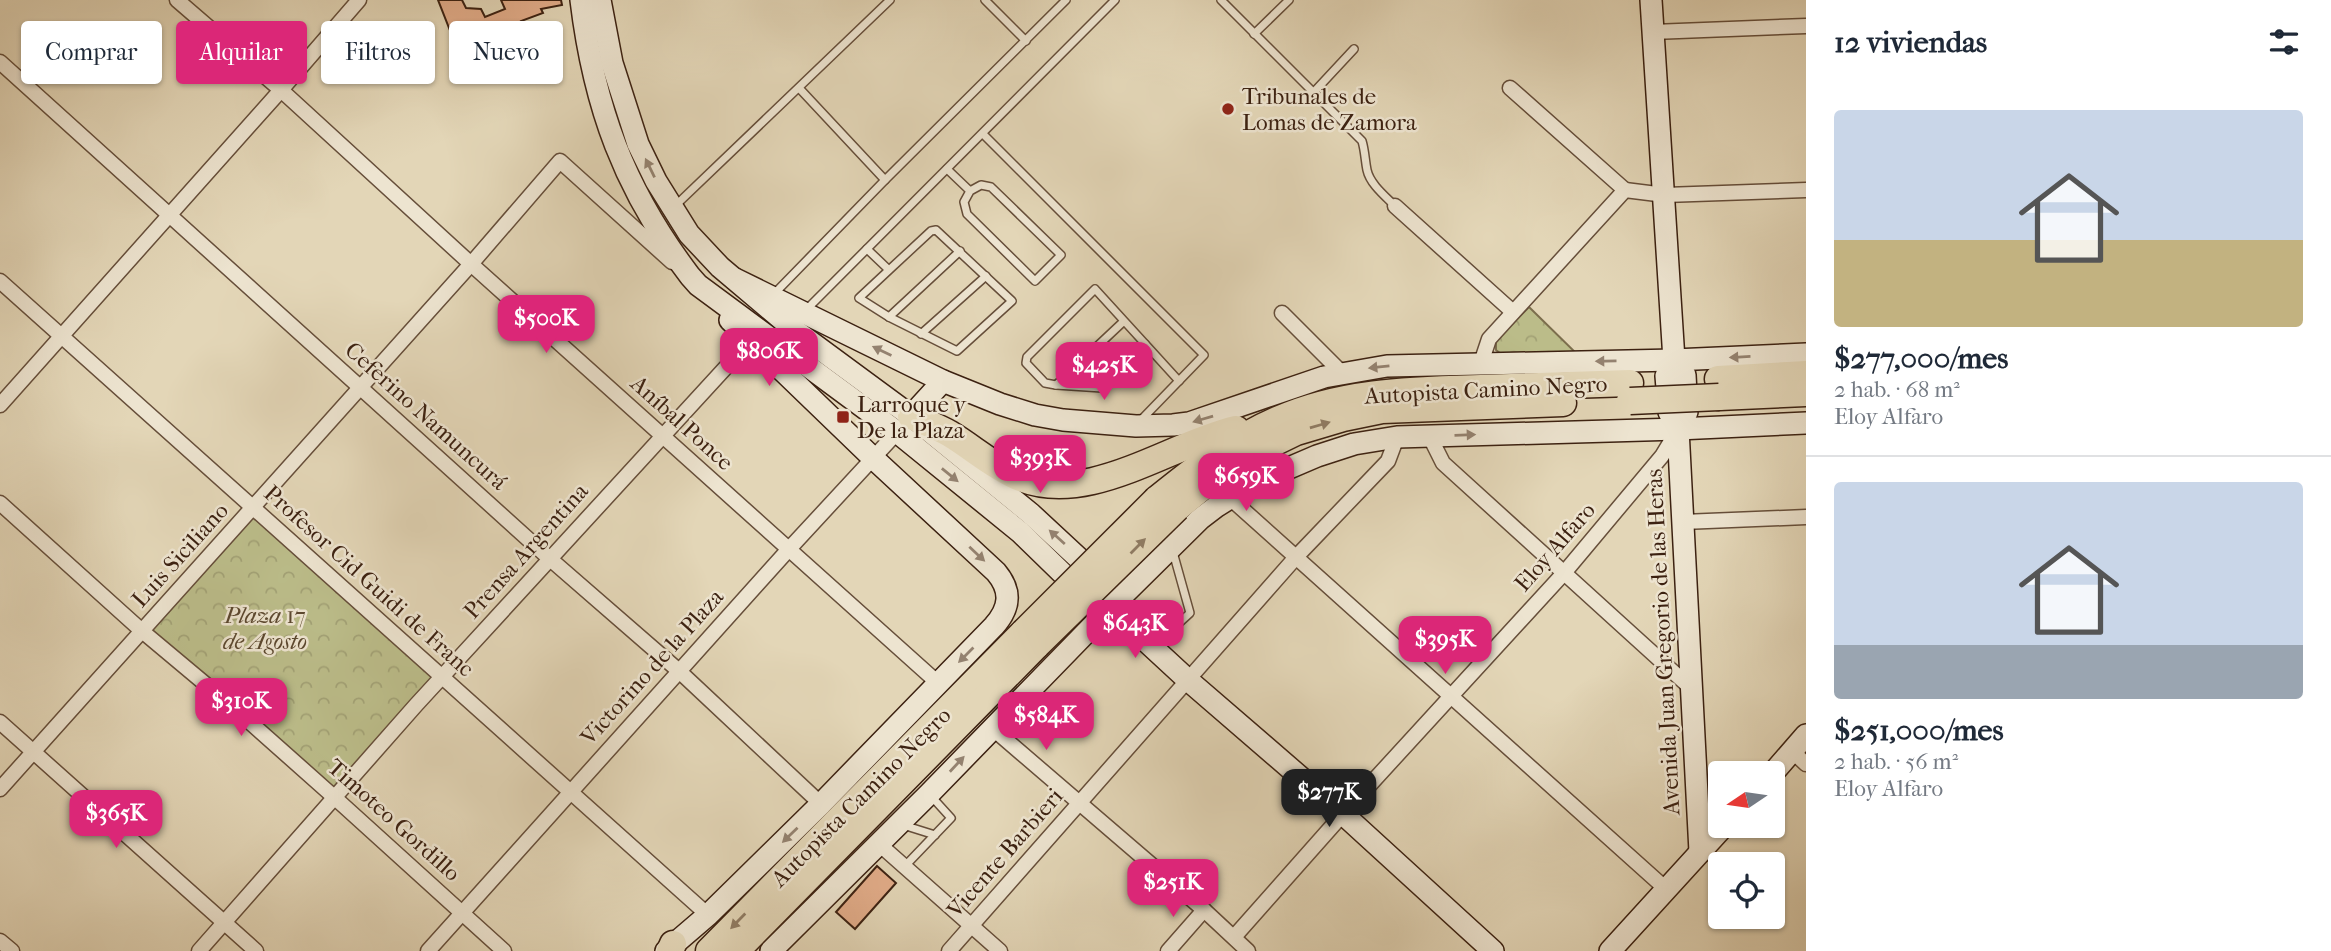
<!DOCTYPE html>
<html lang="es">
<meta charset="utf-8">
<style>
body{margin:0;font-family:"IM FELL French Canon",serif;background:#f2f2f3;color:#1f2937;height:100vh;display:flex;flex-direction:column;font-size:26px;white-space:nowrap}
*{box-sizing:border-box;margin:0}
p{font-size:23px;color:#747a83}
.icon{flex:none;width:38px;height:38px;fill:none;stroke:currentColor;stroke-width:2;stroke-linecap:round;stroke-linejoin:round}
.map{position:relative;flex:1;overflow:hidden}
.panel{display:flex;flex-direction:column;background:#fff;width:525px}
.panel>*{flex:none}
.banner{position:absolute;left:21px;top:21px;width:665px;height:63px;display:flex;gap:14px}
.needle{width:46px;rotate:257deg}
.fabs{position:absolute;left:1708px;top:761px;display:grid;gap:14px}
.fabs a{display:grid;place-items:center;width:77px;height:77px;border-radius:7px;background:#fff;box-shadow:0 2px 5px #0004;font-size:35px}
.price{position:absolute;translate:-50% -60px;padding:0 16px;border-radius:14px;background:#db2777;color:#fff;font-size:23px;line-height:46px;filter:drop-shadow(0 2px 4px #0008)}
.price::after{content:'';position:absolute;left:50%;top:42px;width:21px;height:16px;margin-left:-10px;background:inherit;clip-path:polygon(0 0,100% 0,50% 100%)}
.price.on{background:#222;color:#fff}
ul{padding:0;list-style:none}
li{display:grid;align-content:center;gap:14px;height:371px;padding:0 28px}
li+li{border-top:2px solid #e0e1e3}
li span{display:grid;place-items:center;height:217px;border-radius:7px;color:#555}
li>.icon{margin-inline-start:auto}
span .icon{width:126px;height:126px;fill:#fffc;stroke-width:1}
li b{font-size:30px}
h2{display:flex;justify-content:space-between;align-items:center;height:84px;padding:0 28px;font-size:30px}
.chip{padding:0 24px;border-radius:7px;background:#fff;box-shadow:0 2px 5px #0004;font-size:24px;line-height:63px}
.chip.on{background:#db2777;color:#fff}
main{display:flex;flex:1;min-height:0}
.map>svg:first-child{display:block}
.park{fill:url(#park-crowns);stroke:#7c6e4d;stroke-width:2}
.building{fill:#e2ac89;stroke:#3c2111;stroke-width:2}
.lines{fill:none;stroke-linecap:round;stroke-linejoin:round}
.lane-casing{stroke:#664e3a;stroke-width:10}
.street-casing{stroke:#664e3a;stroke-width:17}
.secondary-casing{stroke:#3c2111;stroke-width:24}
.highway-casing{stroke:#3c2111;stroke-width:29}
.lane{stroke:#ede4d0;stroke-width:7}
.street{stroke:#ede4d0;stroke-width:14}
.secondary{stroke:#ede4d0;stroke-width:21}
.highway{stroke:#e3d6b7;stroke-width:26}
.highway-bridge-casing{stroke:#3c2111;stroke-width:29;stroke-linecap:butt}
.highway-bridge{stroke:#e3d6b7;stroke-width:26}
.oneway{fill:#948270}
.oneway2{fill:#907c64}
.poi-dot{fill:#8f2418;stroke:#ede4d0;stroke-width:2.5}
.labels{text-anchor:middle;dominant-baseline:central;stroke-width:5;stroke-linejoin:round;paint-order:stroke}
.poi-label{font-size:23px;fill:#3c2111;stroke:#ede4d0;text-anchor:start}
.street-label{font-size:23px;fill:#3c2111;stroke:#ede4d0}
.park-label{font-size:23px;font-style:italic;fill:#5c482f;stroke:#ede4d0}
</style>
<main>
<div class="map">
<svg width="1806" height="951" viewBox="0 0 1806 951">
<defs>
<pattern id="park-crowns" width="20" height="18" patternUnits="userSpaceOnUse" patternTransform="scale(1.75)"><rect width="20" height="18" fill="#bbbc89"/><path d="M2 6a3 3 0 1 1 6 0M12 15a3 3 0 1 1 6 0" fill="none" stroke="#a2a175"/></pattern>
</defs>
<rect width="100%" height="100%" fill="#e3d6b7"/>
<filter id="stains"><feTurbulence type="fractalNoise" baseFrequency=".00286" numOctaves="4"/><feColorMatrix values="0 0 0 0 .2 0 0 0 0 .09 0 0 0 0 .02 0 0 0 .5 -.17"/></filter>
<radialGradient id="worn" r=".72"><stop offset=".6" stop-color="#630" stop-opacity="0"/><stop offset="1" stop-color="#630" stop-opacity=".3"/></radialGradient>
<!-- park -->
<g class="park">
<polygon points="1529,307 1578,355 1505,357 1496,350 1496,340"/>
<polygon points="253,507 442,677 334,797 142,631"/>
</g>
<!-- building -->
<g class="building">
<polygon points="438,0 462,0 466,8 481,9 485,17 505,9 501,0 561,0 562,5 541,9 543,13 521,21 524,29 480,47 477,40 466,45 453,38"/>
<polygon points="877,866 896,883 855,929 836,912"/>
</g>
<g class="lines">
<!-- lane casing -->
<g class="lane-casing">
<g id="lane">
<polyline points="985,0 1026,41"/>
<path d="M1221,0L1362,141C1365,151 1365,160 1367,170C1370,184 1385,196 1395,206"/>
<polyline points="1254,34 1289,0"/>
<polyline points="799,88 885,180"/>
<polyline points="1313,93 1354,49"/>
<polyline points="983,134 1204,355 1141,420"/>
<polyline points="947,169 970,191 964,202 967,214 1035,281 1061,255 991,187 981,185 970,191"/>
<polyline points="675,206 890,0"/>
<polyline points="867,249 889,270 859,298 889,317 957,351 1012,301 936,230 931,231 889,270"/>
<polyline points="774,294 885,180 1066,0"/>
<polyline points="806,310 1115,0"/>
<polyline points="889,317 960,251"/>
<polyline points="1124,321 1056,385 1045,383 1026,363 1027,357 1095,289 1179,381"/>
<polyline points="921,334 986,276"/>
<polyline points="1056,385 1102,388 1145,344"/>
<polyline points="1155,645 1190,613 1173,552"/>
<polyline points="903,825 935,835"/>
<polyline points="905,866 951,818 931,796"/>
</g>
</g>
<!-- street casing -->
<g class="street-casing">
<g id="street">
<polyline points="177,0 281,90 471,264 938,683"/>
<polyline points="1653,32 1806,26"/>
<polyline points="0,62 549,558 679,671 821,804"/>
<polyline points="1510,88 1625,190"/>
<polyline points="1395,206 1513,312"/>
<polyline points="0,281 708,915"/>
<polyline points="1282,313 1342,373"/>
<polyline points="1481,363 1489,339 1625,190 1665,195 1806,190"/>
<polyline points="0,405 281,90 359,0"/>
<polyline points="1432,436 1433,443 1443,463 1692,689"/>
<polyline points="1230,498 1666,889"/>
<polyline points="0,503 142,631 234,708 334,797 504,951"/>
<polyline points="1683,522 1806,517"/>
<polyline points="0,722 256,951"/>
<polyline points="991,727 1204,910 1248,951"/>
<polyline points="1792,751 1806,764"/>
<polyline points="0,789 471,264 560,161 672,262"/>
<polyline points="879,844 1000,951"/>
<polyline points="1234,937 1343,814 1564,573 1662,456 1677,431"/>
<polyline points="0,941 12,951"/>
<polyline points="199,951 416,705 750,341"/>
<polyline points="428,951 789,549 901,428"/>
<polyline points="949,951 1297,556 1388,461 1397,437"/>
<polyline points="1168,951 1204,910"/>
</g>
</g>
<!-- secondary casing -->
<g class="secondary-casing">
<g id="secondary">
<path d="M581,0C594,107 624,189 690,276L698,285L897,432L1020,532L1093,603L1110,608L1189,681L1343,814L1493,951"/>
<polyline points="600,0 612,63 638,144 656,181 689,234 720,267 797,332 911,416 1031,514 1100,578"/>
<polyline points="1651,0 1674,360 1666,376 1669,412 1678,429 1700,852"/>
<polyline points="735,279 943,381 1000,404 1035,415 1063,420 1136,426 1173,425 1189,423 1324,377 1387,366 1674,360 1806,354"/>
<polyline points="1674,360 1685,375 1687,412 1678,429"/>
<polyline points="911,416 943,381"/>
<polyline points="1772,774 1806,735"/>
<path d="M666,951L708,915L821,804L994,626C1010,608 1012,591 996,572L873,458L730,320"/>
<polyline points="771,951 929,794 1110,608 1200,519 1217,506 1254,483 1317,456 1354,444 1397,437 1678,429 1806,423"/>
<polyline points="1610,951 1724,826"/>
</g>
</g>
<!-- highway casing -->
<g class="highway-casing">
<g id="highway">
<polyline points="1718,379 1806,374"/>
<polyline points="1719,397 1806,393"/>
<path d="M911,416C924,422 938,427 950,434C973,448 993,466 1018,477C1088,507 1168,445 1236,429"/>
<path d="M1157,499C1194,469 1233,439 1277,420C1342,391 1411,390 1481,388C1531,386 1581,385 1630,383"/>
<polyline points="1177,508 1216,476 1251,454 1296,432 1343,418 1382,410 1563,403"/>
<polyline points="670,951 673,944"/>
<polyline points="709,951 1024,632"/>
<polyline points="736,951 1037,645"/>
</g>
</g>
<!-- lane -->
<use href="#lane" class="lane"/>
<!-- street -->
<use href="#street" class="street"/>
<!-- secondary -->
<use href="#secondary" class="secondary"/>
<!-- highway -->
<use href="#highway" class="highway"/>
<!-- highway-bridge casing -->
<g class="highway-bridge-casing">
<g id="highway-bridge">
<polyline points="1630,401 1719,397"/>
<polyline points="1024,632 1157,499"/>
<polyline points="1037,645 1177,508"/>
</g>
</g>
<!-- highway-bridge -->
<use href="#highway-bridge" class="highway-bridge"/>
</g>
<!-- one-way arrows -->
<defs><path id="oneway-solid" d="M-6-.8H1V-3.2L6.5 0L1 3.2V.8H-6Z" transform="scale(1.75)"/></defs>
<g class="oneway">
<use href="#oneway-solid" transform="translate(650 168) rotate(-116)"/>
<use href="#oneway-solid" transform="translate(882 351) rotate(-154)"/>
<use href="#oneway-solid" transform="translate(1740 357) rotate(177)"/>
<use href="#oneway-solid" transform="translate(1606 361) rotate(179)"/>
<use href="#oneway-solid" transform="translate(1379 367) rotate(174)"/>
<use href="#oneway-solid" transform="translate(1203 419) rotate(164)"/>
<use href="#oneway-solid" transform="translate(1465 435) rotate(-2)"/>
<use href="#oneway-solid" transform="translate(950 475) rotate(39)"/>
<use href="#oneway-solid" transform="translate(1057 537) rotate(-138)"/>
<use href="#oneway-solid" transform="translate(977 554) rotate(43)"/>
<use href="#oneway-solid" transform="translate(966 655) rotate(135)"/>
<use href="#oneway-solid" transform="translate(957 764) rotate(-47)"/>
<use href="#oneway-solid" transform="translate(790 835) rotate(136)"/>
</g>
<g class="oneway2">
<use href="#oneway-solid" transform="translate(1320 425) rotate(-16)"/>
<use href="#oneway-solid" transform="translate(1138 546) rotate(-45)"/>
<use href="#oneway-solid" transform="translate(738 921) rotate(134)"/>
</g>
<!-- markers -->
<g class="poi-dot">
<circle cx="1228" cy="109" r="7"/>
<rect x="836" y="410" width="14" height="14" rx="3.5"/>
</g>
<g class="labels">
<!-- poi labels -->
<g class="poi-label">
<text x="1242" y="96">Tribunales de<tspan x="1242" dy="26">Lomas de Zamora</tspan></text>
<text x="857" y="404">Larroque y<tspan x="857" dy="26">De la Plaza</tspan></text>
</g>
<!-- street labels -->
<g class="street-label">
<text transform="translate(1486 390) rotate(-3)">Autopista Camino Negro</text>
<text transform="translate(426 416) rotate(42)">Ceferino Namuncurá</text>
<text transform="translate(682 423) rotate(42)">Aníbal Ponce</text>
<text transform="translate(1555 547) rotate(-49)">Eloy Alfaro</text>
<text transform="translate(526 551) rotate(-48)">Prensa Argentina</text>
<text transform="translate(180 555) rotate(-48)">Luis Siciliano</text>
<text transform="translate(369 581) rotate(42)">Profesor Cid Guidi de Franc</text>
<text transform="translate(1663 642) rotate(-93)">Avenida Juan Gregorio de las Heras</text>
<text transform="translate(652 667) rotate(-48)">Victorino de la Plaza</text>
<text transform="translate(861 797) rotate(-45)">Autopista Camino Negro</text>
<text transform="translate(394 820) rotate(42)">Timoteo Gordillo</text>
<text transform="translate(1005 853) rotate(-49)">Vicente Barbieri</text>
</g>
<!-- park labels -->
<g class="park-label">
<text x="265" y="615">Plaza 17<tspan x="265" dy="26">de Agosto</tspan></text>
</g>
</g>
<rect width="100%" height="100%" filter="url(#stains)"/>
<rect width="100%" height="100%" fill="url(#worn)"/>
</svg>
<div class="fabs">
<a><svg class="needle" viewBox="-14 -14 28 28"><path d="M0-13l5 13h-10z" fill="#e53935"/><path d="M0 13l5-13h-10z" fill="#747a83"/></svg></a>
<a><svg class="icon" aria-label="locate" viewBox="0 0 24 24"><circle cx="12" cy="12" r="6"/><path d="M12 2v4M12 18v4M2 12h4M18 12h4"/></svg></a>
</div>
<b class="price" style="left:546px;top:355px">$500K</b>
<b class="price" style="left:769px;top:388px">$806K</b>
<b class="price" style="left:1104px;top:402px">$425K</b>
<b class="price" style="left:1040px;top:495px">$393K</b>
<b class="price" style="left:1246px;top:513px">$659K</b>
<b class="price" style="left:1135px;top:660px">$643K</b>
<b class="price" style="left:1445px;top:676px">$395K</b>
<b class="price" style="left:241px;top:738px">$310K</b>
<b class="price" style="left:1046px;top:752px">$584K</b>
<b class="price on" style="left:1329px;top:829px">$277K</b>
<b class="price" style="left:116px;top:850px">$365K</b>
<b class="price" style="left:1173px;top:919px">$251K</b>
<div class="banner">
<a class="chip">Comprar</a>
<a class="chip on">Alquilar</a>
<a class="chip">Filtros</a>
<a class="chip">Nuevo</a>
</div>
</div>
<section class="panel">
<h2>12 viviendas<svg class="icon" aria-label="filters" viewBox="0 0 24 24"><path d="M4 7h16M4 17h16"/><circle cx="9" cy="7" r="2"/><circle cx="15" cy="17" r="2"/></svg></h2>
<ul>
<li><span style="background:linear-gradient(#c9d6e8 60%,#c2b280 0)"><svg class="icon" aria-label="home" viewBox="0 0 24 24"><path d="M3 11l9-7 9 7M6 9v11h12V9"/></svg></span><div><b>$277,000/mes</b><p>2 hab. · 68 m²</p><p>Eloy Alfaro</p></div></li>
<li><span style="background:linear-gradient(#c9d6e8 75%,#9aa5b1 0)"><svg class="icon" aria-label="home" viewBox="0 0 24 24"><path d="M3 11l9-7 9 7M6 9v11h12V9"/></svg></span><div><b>$251,000/mes</b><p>2 hab. · 56 m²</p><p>Eloy Alfaro</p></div></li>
</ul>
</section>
</main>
